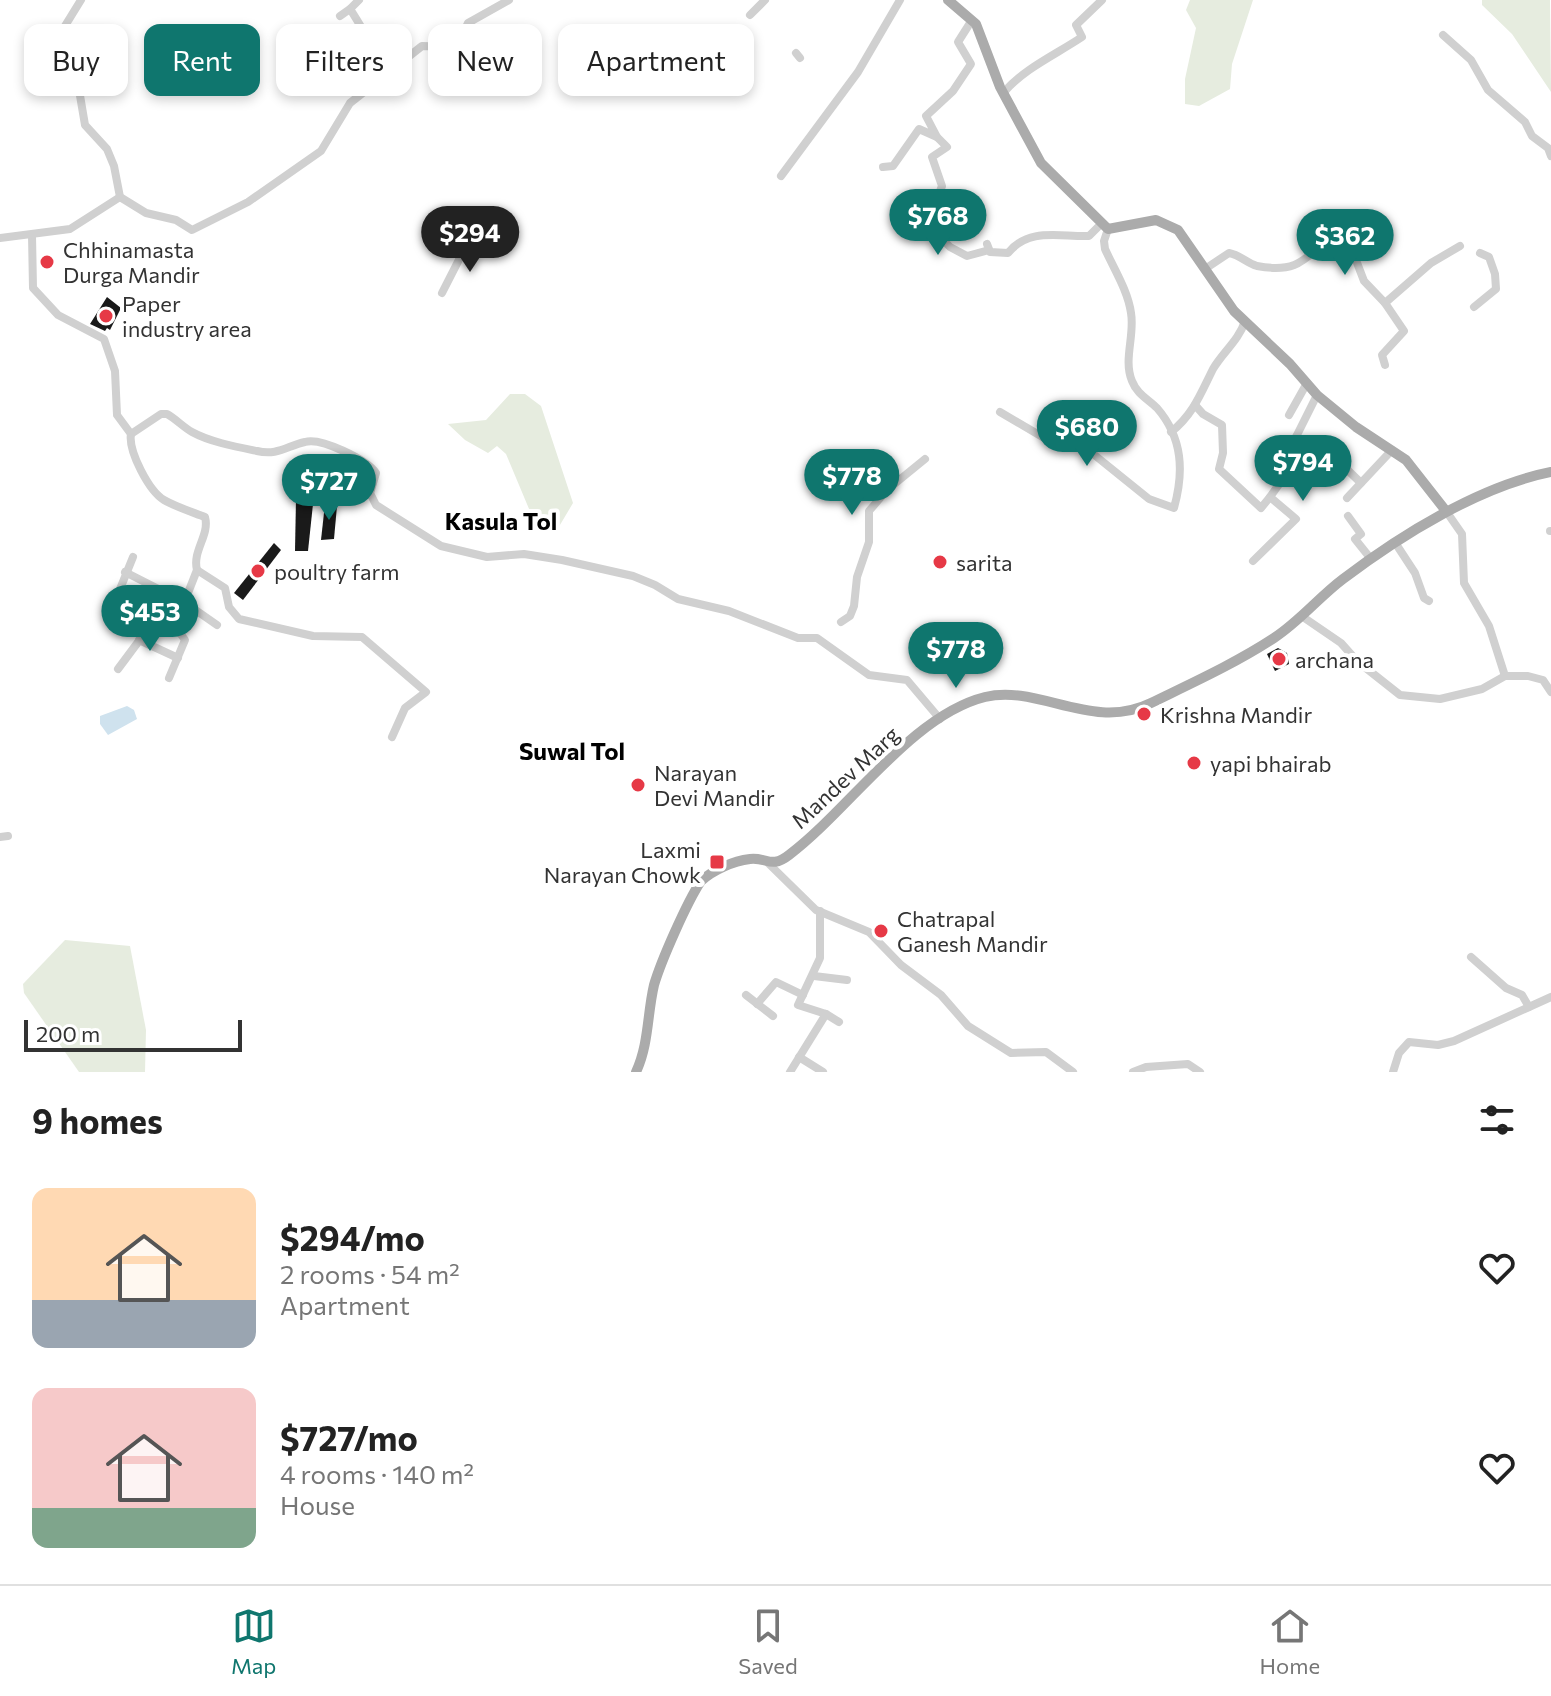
<!DOCTYPE html>
<meta charset="utf-8">
<style>
body{margin:0;font-family:Commissioner,sans-serif;background:#f2f2f2;color:#222;height:100vh;display:flex;flex-direction:column;font-size:30px;white-space:nowrap}
*{box-sizing:border-box;margin:0}
p{font-size:26px;color:#767676}
.icon{flex:none;width:44px;height:44px;fill:none;stroke:currentColor;stroke-width:2;stroke-linecap:round;stroke-linejoin:round}
.map{position:relative;height:1072px;overflow:hidden}
.panel{display:flex;flex-direction:column;background:#fff;flex:1}
.panel>*{flex:none}
.banner{position:absolute;left:24px;top:24px;width:800px;height:72px;display:flex;gap:16px}
.scale{position:absolute;left:24px;bottom:20px;width:218px;box-sizing:border-box;padding-left:8px;border:4px solid #333;border-top:0;font-size:22px;line-height:28px;white-space:nowrap;color:#333;-webkit-text-stroke:6px #fff;paint-order:stroke}
.price{position:absolute;translate:-50% -68px;padding:0 18px;border-radius:28px;background:#0f766e;color:#fff;font-size:26px;line-height:52px;filter:drop-shadow(0 2px 4px #0008)}
.price::after{content:'';position:absolute;left:50%;top:48px;width:24px;height:18px;margin-left:-12px;background:inherit;clip-path:polygon(0 0,100% 0,50% 100%)}
.price.on{background:#222;color:#fff}
ul{padding:0;list-style:none}
li{display:flex;align-items:center;gap:24px;height:200px;padding:0 32px}
li span{display:grid;place-items:center;flex:none;width:224px;height:160px;border-radius:16px;color:#555}
li>.icon{margin-inline-start:auto}
span .icon{width:96px;height:96px;fill:#fffc;stroke-width:1}
li b{font-size:34px}
h2{display:flex;justify-content:space-between;align-items:center;height:96px;padding:0 32px;font-size:34px}
.pill{padding:0 28px;border-radius:16px;background:#fff;box-shadow:0 4px 12px #0003;font-size:28px;line-height:72px}
.pill.on{background:#0f766e;color:#fff}
.dock{display:flex;justify-content:space-around;align-items:center;height:112px;border-top:2px solid #e0e0e0;background:#fff;font-size:22px;color:#767676}
.dock a{display:grid;justify-items:center;gap:4px}
.dock .on{color:#0f766e}
.map>svg:first-child{display:block}
.green{fill:#e6ecdf}
.water{fill:#cfe2ee}
.building{fill:#1a1a1a}
.lines{fill:none;stroke-linecap:round;stroke-linejoin:round}
.minor{stroke:#d0d0d0;stroke-width:8}
.major{stroke:#ababab;stroke-width:10}
.poi-dot{fill:#e63946;stroke:#fff;stroke-width:3}
.labels{text-anchor:middle;dominant-baseline:central;stroke-width:8;stroke-linejoin:round;paint-order:stroke}
.poi-label{font-size:22px;fill:#333;stroke:#fff;text-anchor:start}
.street-label{font-size:22px;fill:#333;stroke:#fff}
.neighbourhood-label{font-size:24px;font-weight:bold;fill:#000;stroke:#fff}
</style>
<div class="map">
<svg width="1551" height="1072" viewBox="0 0 1551 1072">
<rect width="100%" height="100%" fill="#fff"/>
<!-- green -->
<g class="green">
<polygon points="1190,0 1253,0 1232,64 1230,89 1199,106 1185,104 1185,79 1196,28 1186,10"/>
<polygon points="1482,0 1550,0 1551,92 1512,34 1482,5"/>
<polygon points="510,394 525,394 541,406 573,503 557,530 532,516 506,454 497,446 488,453 465,440 448,424 486,420"/>
<polygon points="65,940 130,946 146,1030 145,1072 79,1072 24,993 23,984"/>
</g>
<!-- water -->
<polygon class="water" points="127,706 134,710 137,719 108,735 100,724 100,716"/>
<!-- building -->
<g class="building">
<polygon points="107,297 121,308 110,330 107,328 105,331 90,324"/>
<polygon points="296,499 313,504 308,551 295,551"/>
<polygon points="325,504 337,506 334,539 321,540"/>
<polygon points="274,543 281,550 243,600 234,593"/>
<polygon points="1278,648 1287,653 1289,664 1275,671 1267,654"/>
</g>
<g class="lines">
<!-- minor -->
<g class="minor">
<polyline points="81,0 60,34 60,39 76,72 85,125 107,149 114,166 120,197 146,213 176,220 192,230 248,202 321,151 350,103 422,46 452,47 460,40 468,23 509,0"/>
<polyline points="350,9 359,0"/>
<polyline points="750,15 765,0"/>
<path d="M340,16L350,9C364,30 374,52 390,71"/>
<polyline points="1443,35 1471,60 1488,90 1525,122 1532,136 1548,148 1551,156"/>
<polyline points="796,53 800,58"/>
<path d="M1004,92C1025,68 1055,55 1082,37L1076,25L1102,0"/>
<polyline points="937,137 947,147 932,157 942,186 939,194 946,226 938,235 950,247 967,256 989,250"/>
<polyline points="883,167 893,166 919,129 937,137 926,116 953,91 971,64 958,42 972,20"/>
<polyline points="781,176 858,72 900,0"/>
<path d="M32,235L33,288L58,315L104,339L115,371L117,415L131,434C128,451 149,491 164,500C176,507 192,512 205,517C210,535 192,551 197,570L225,588L229,607L239,619L313,636L362,637L426,692L405,708L392,737"/>
<polyline points="0,238 70,229 120,197"/>
<path d="M987,244L990,252L1008,253C1029,227 1059,237 1089,236L1102,223"/>
<path d="M1205,269L1229,253C1240,255 1247,263 1257,266C1306,275 1307,251 1340,231L1346,234L1364,281L1385,303L1431,263L1460,246"/>
<polyline points="442,293 469,240"/>
<polyline points="1385,303 1404,331 1382,355 1385,365"/>
<polyline points="1474,307 1496,289 1495,274 1489,257 1480,253"/>
<polyline points="1195,405 1203,414 1222,425 1223,453 1219,469 1261,508 1270,497 1296,519 1253,561"/>
<path d="M1000,412L1046,439L1087,449L1149,499L1174,508C1184,472 1183,438 1157,408C1148,399 1137,394 1132,381C1123,360 1135,335 1131,313C1128,291 1114,269 1105,249L1104,241L1108,229"/>
<polyline points="1289,415 1307,383"/>
<path d="M1171,432C1193,415 1201,393 1213,369C1223,352 1239,340 1245,321"/>
<path d="M131,434L161,414H167C176,419 183,427 192,432C210,442 237,447 257,451C277,456 287,446 305,442C321,437 367,460 376,473L370,493L376,505L441,546L487,557L524,554L562,560L633,576L655,585L678,599L729,611L798,638H817L869,675L907,680L940,719"/>
<polyline points="1296,437 1331,454 1361,483"/>
<polyline points="1270,497 1280,483 1289,451 1317,395"/>
<polyline points="1347,498 1392,450"/>
<polyline points="1446,511 1462,534 1464,583 1489,626 1505,676"/>
<polyline points="1348,516 1361,534 1355,539 1371,559"/>
<polyline points="1550,531 1551,531"/>
<polyline points="1396,544 1415,573 1424,598 1429,601"/>
<polyline points="133,557 118,594 175,626 185,640 169,678"/>
<polyline points="125,572 184,602 217,625"/>
<polyline points="1303,617 1341,643 1357,661 1400,695 1440,699 1482,689 1505,676 1528,676 1543,680 1551,692"/>
<polyline points="841,622 850,616 854,606 857,577 869,542 869,511 887,490 925,459"/>
<polyline points="175,626 197,570"/>
<polyline points="139,640 178,658"/>
<polyline points="118,669 156,618"/>
<polyline points="0,837 8,836"/>
<polyline points="767,862 816,910 869,932 901,965 941,995 968,1026 1011,1053 1046,1052 1073,1072"/>
<polyline points="820,911 820,958 798,1005 826,1014 839,1022"/>
<polyline points="1471,957 1506,988 1522,995 1529,1007"/>
<polyline points="814,976 847,980"/>
<polyline points="746,995 773,1016"/>
<polyline points="757,1004 776,982 803,995"/>
<polyline points="799,1057 823,1072"/>
<polyline points="790,1072 826,1014"/>
<polyline points="1133,1072 1146,1067 1188,1064 1200,1072"/>
<polyline points="1393,1072 1399,1053 1409,1042 1438,1045 1454,1041 1551,997"/>
</g>
<!-- major -->
<g class="major">
<polyline points="948,0 976,24 1000,87 1041,163 1108,229 1156,220 1178,230 1234,311 1290,364 1317,395 1356,427 1406,460 1446,511"/>
<path d="M636,1072C649,1044 647,1015 654,985C661,961 687,902 701,881C713,870 733,861 750,859C767,857 771,869 789,855C849,810 912,715 985,697C1039,684 1092,732 1151,703C1192,683 1236,663 1274,638C1300,621 1319,597 1343,579C1401,535 1480,486 1551,472"/>
</g>
</g>
<!-- markers -->
<g class="poi-dot">
<circle cx="47" cy="262" r="8"/>
<circle cx="106" cy="316" r="8"/>
<circle cx="940" cy="562" r="8"/>
<circle cx="258" cy="571" r="8"/>
<circle cx="1279" cy="659" r="8"/>
<circle cx="1144" cy="714" r="8"/>
<circle cx="1194" cy="763" r="8"/>
<circle cx="638" cy="785" r="8"/>
<rect x="709" y="854" width="16" height="16" rx="4"/>
<circle cx="881" cy="931" r="8"/>
</g>
<g class="labels">
<!-- poi labels -->
<g class="poi-label">
<text x="63" y="249">Chhinamasta<tspan x="63" dy="25">Durga Mandir</tspan></text>
<text x="122" y="303">Paper<tspan x="122" dy="25">industry area</tspan></text>
<text x="956" y="562">sarita</text>
<text x="274" y="571">poultry farm</text>
<text x="1295" y="659">archana</text>
<text x="1160" y="714">Krishna Mandir</text>
<text x="1210" y="763">yapi bhairab</text>
<text x="654" y="772">Narayan<tspan x="654" dy="25">Devi Mandir</tspan></text>
<text x="701" y="849" text-anchor="end">Laxmi<tspan x="701" dy="25">Narayan Chowk</tspan></text>
<text x="897" y="918">Chatrapal<tspan x="897" dy="25">Ganesh Mandir</tspan></text>
</g>
<!-- street labels -->
<g class="street-label">
<text transform="translate(845 777) rotate(-43)">Mandev Marg</text>
</g>
<!-- neighbourhood labels -->
<g class="neighbourhood-label">
<text x="501" y="520">Kasula Tol</text>
<text x="572" y="750">Suwal Tol</text>
</g>
</g>
</svg>
<div class="scale">200 m</div>
<b class="price" style="left:938px;top:257px">$768</b>
<b class="price on" style="left:470px;top:274px">$294</b>
<b class="price" style="left:1345px;top:277px">$362</b>
<b class="price" style="left:1087px;top:468px">$680</b>
<b class="price" style="left:1303px;top:503px">$794</b>
<b class="price" style="left:852px;top:517px">$778</b>
<b class="price" style="left:329px;top:522px">$727</b>
<b class="price" style="left:150px;top:653px">$453</b>
<b class="price" style="left:956px;top:690px">$778</b>
<div class="banner">
<a class="pill">Buy</a>
<a class="pill on">Rent</a>
<a class="pill">Filters</a>
<a class="pill">New</a>
<a class="pill">Apartment</a>
</div>
</div>
<section class="panel">
<h2>9 homes<svg class="icon" aria-label="filters" viewBox="0 0 24 24"><path d="M4 7h16M4 17h16"/><circle cx="9" cy="7" r="2"/><circle cx="15" cy="17" r="2"/></svg></h2>
<ul>
<li><span style="background:linear-gradient(#ffd9b3 70%,#9aa5b1 0)"><svg class="icon" aria-label="home" viewBox="0 0 24 24"><path d="M3 11l9-7 9 7M6 9v11h12V9"/></svg></span><div><b>$294/mo</b><p>2 rooms · 54 m²</p><p>Apartment</p></div><svg class="icon" aria-label="heart" viewBox="0 0 24 24"><path d="M12 20l-8-8c-3-5 5-10 8-4 3-6 11-1 8 4z"/></svg></li>
<li><span style="background:linear-gradient(#f6c9c9 75%,#7fa58c 0)"><svg class="icon" aria-label="home" viewBox="0 0 24 24"><path d="M3 11l9-7 9 7M6 9v11h12V9"/></svg></span><div><b>$727/mo</b><p>4 rooms · 140 m²</p><p>House</p></div><svg class="icon" aria-label="heart" viewBox="0 0 24 24"><path d="M12 20l-8-8c-3-5 5-10 8-4 3-6 11-1 8 4z"/></svg></li>
</ul>
</section>
<nav class="dock">
<a class="on"><svg class="icon" aria-label="map" viewBox="0 0 24 24"><path d="M3 6l6-2 6 2 6-2v14l-6 2-6-2-6 2zM9 4v14M15 6v14"/></svg>Map</a>
<a><svg class="icon" aria-label="saved" viewBox="0 0 24 24"><path d="M7 4h10v16l-5-4-5 4z"/></svg>Saved</a>
<a><svg class="icon" aria-label="home" viewBox="0 0 24 24"><path d="M3 11l9-7 9 7M6 9v11h12V9"/></svg>Home</a>
</nav>
